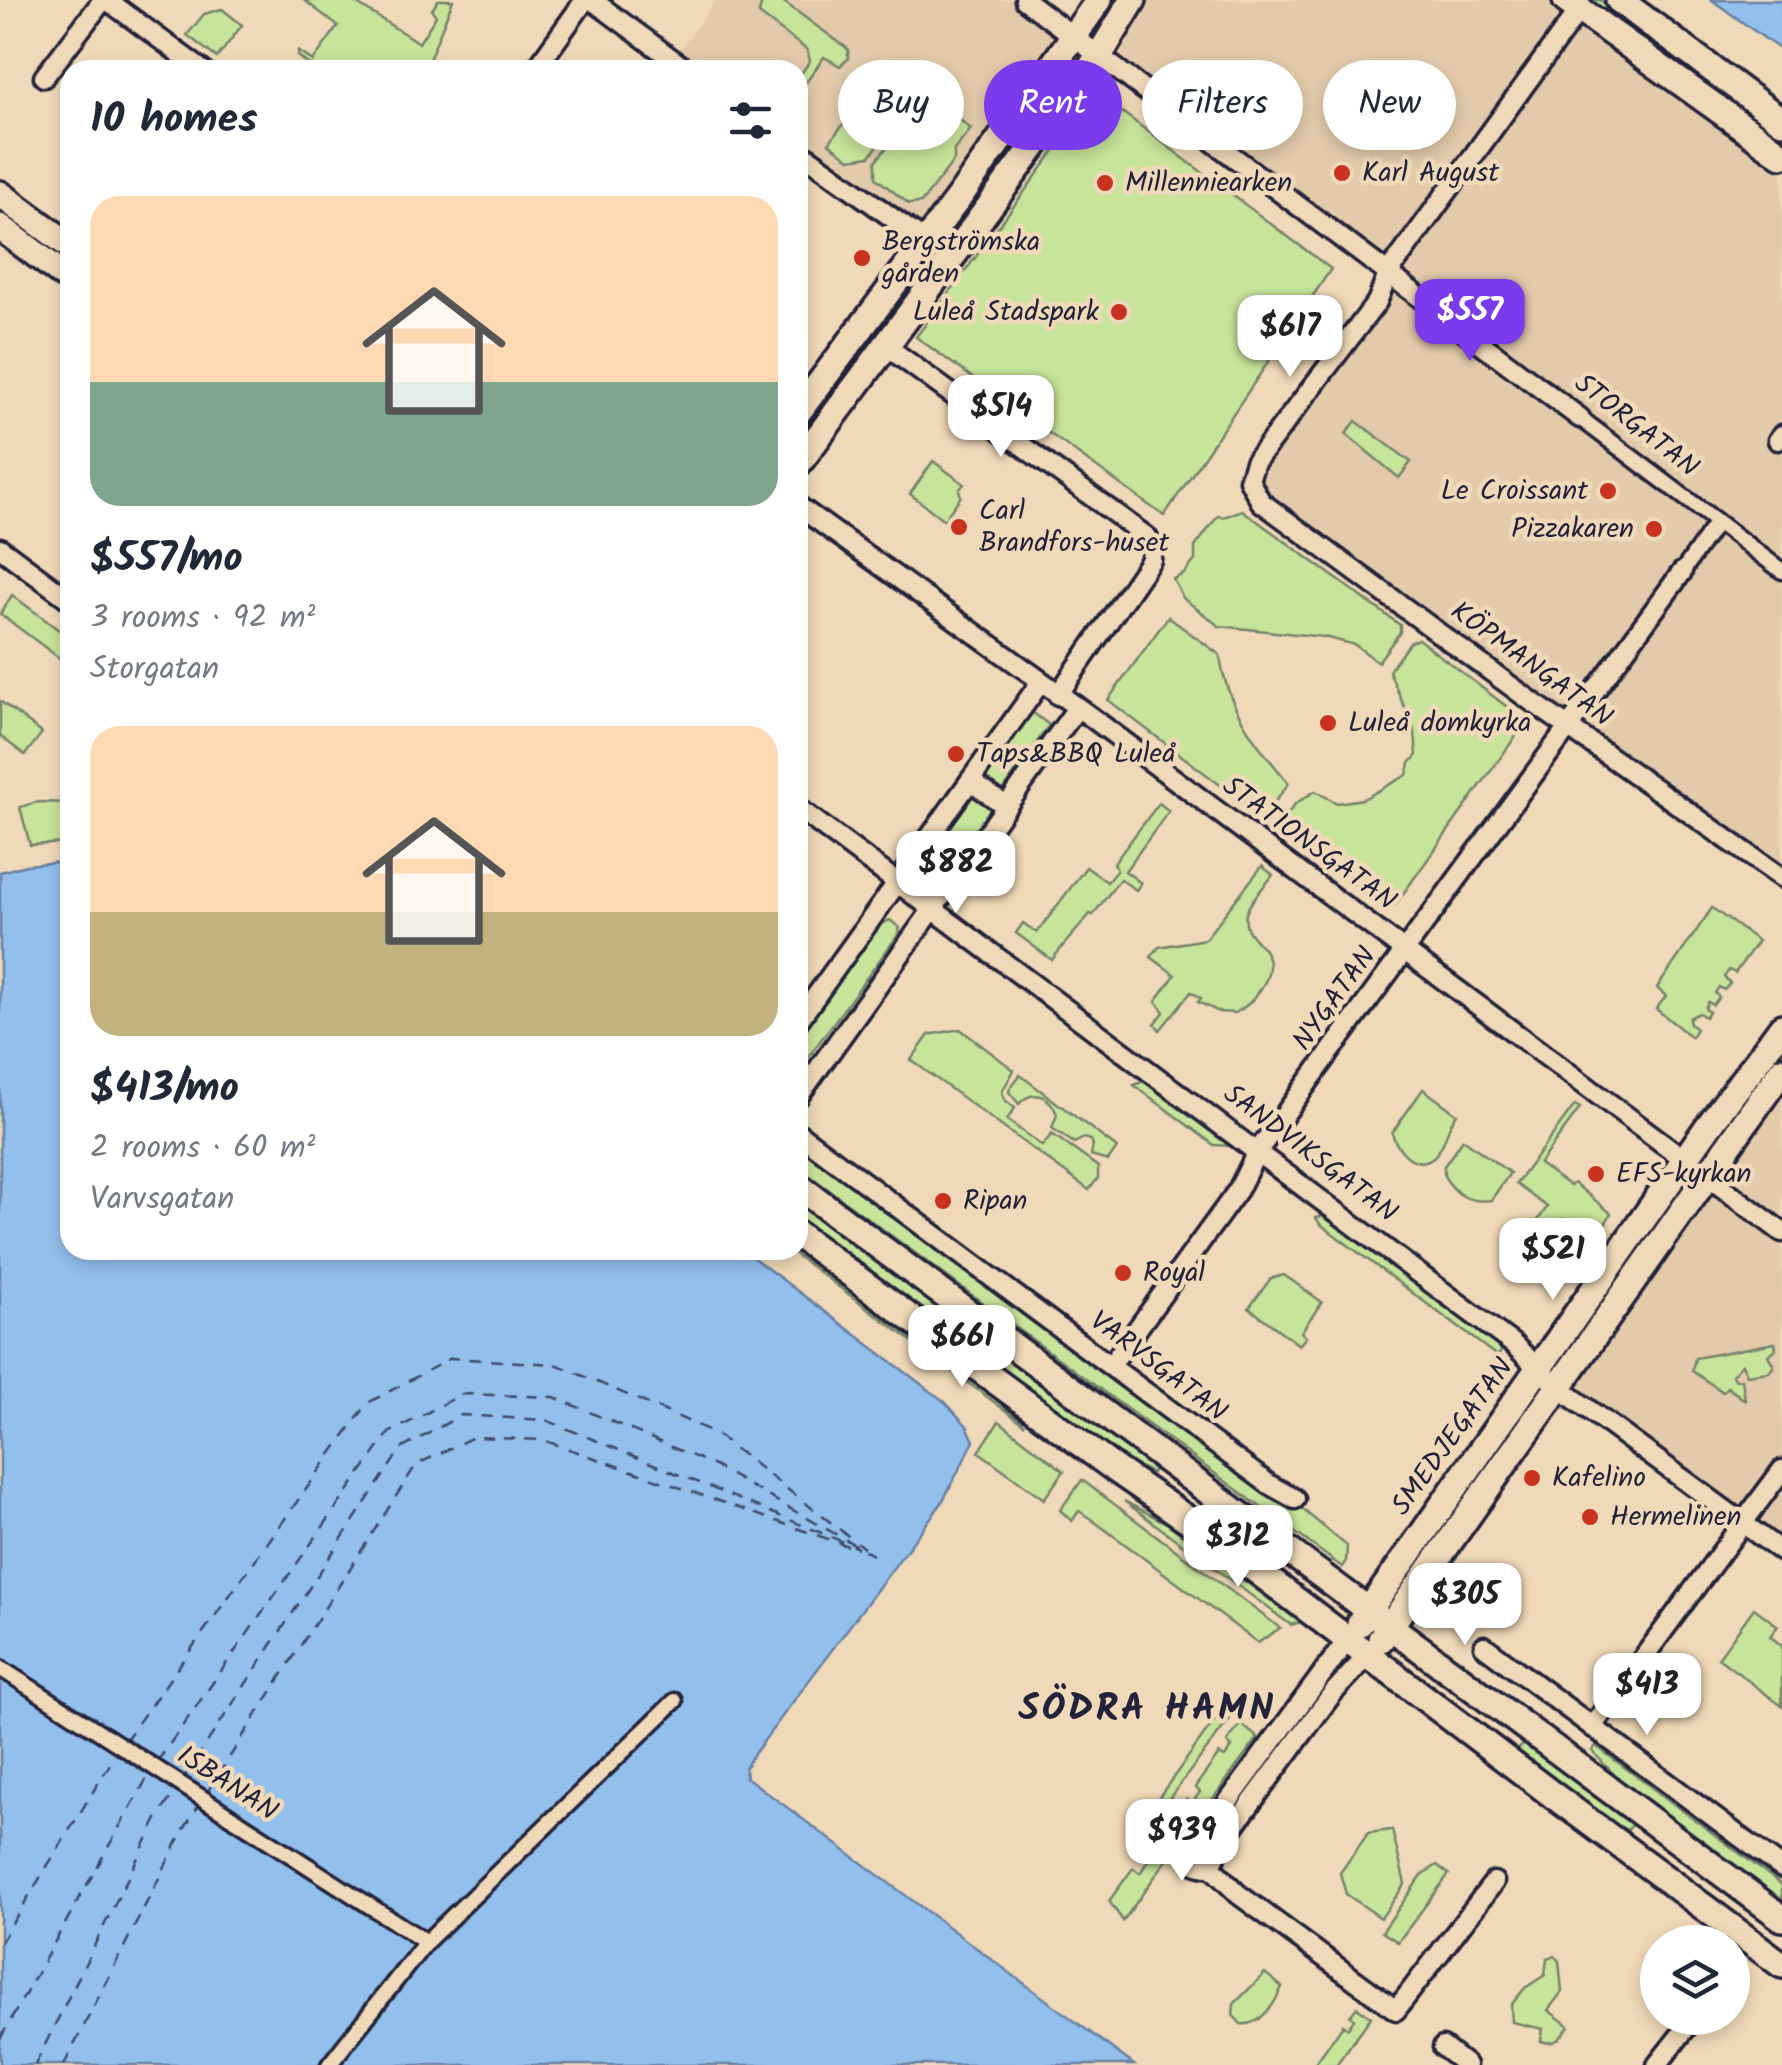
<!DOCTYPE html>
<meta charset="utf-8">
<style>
body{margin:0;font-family:Kalam,sans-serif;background:#f6f6f7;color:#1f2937;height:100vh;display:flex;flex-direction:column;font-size:38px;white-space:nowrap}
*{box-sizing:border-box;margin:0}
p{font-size:32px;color:#747a83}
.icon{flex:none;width:55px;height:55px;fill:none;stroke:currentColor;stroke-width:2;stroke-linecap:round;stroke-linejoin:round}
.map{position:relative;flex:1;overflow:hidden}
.panel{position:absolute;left:60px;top:60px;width:748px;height:1200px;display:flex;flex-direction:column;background:#fff;border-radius:30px;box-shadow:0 5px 15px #0003}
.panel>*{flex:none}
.guide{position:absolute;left:838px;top:60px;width:792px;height:90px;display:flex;gap:20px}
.fabs{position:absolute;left:1640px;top:1925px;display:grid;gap:20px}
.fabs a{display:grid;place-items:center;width:110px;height:110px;border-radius:50%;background:#fff;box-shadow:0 5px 15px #0003;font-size:50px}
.price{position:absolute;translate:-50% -85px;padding:0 22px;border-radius:20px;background:#fff;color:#222;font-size:32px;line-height:65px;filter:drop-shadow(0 2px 5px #0008)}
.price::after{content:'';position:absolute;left:50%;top:60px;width:30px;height:22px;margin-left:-15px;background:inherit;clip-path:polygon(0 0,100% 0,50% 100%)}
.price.active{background:#7c3aed;color:#fff}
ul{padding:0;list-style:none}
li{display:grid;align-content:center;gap:20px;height:530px;padding:0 30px}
li span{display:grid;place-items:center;height:310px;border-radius:30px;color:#555}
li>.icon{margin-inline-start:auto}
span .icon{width:180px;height:180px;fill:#fffc;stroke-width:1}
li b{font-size:42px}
h2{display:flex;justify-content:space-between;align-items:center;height:120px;padding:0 30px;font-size:42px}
.chip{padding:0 35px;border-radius:45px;background:#fff;box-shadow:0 5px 15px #0003;font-size:35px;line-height:90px}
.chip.active{background:#7c3aed;color:#fff}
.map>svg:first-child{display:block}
.built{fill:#e2caaa}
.green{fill:#c8e49b;stroke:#75836b;stroke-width:2.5}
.water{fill:#93bfec;stroke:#6680a5;stroke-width:2.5}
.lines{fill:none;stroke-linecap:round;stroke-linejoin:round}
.ferry{stroke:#3e4967;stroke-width:2.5;stroke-dasharray:12 10;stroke-linecap:butt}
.pedestrian-casing{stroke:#22223b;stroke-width:21}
.minor-casing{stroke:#22223b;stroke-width:25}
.secondary-casing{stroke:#22223b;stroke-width:32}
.pedestrian{stroke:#f0d9b8;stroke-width:14}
.minor{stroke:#f0d9b8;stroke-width:18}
.secondary{stroke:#f0d9b8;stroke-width:25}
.poi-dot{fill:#c8321e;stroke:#f0d9b8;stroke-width:4}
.labels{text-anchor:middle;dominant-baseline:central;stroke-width:9;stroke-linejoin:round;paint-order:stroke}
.poi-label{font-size:28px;fill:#22223b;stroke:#f0d9b8;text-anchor:start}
.street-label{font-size:28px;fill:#22223b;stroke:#f0d9b8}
.district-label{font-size:38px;font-weight:bold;letter-spacing:2.5px;fill:#22223b;stroke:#f0d9b8}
</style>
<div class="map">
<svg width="1782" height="2065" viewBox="0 0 1782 2065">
<rect width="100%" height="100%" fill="#f0d9b8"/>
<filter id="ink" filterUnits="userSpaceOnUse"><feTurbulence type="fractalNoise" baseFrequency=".01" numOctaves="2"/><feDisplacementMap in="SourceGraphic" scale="20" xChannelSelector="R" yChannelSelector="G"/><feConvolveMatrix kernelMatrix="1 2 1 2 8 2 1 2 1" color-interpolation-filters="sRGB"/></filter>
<g filter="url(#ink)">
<!-- built -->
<g class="built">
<polygon points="716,0 1025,0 1073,38 924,242 798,150 798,70 687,70 673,59"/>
<polygon points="1133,0 1566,0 1782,154 1782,877 1261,502 1249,480 1388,272 1100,56"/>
<polygon points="1782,1070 1782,1553 1559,1387"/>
</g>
<!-- green -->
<g class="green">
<polygon points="304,0 351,0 419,43 436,16 432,10 438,0 453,0 425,70 315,70 298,56 298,51 313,61 338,26"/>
<polygon points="762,0 781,0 848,49 848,59 840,66 824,57 798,94 798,78 810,61 807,50 759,14"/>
<polygon points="1587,0 1600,0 1782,134 1782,145"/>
<polygon points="222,9 242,25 217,58 187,35 204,14"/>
<polygon points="1061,77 1068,82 924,281 798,443 798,431 933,255"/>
<polygon points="875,82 908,106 870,156 850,159 829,143"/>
<polygon points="929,95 971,129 954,150 954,160 921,203 909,204 876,178 876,161"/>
<polygon points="1105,112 1122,112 1331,269 1164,516 916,337 1074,125"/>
<polygon points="1356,421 1411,462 1399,478 1346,434"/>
<polygon points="933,461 964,484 959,490 961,496 944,520 910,494"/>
<polygon points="1242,510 1400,625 1400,632 1378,662 1355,645 1324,637 1219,626 1183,598 1173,579 1184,574 1195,560 1195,547 1218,516 1224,517"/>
<polygon points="12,595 63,633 67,628 70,631 70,666 0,614"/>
<path d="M1168,617L1220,655C1226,706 1256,745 1289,783L1265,815H1260L1108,700Z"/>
<polygon points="1418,639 1519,716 1521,729 1395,905 1384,906 1277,829 1295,804 1315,791 1337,803 1363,799 1407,775 1410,763 1417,755 1415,732 1389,671 1410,642"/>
<polygon points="0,701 42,733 25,755 0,736"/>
<polygon points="1031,711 1049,725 948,869 935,876 927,866 928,856"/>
<polygon points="37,802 70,803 70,843 30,845 20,807"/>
<path d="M1159,803L1169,811L1125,871L1141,883L1136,890L1120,879L1093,915L1090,914C1077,931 1064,943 1052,960L1016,933L1023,923L1037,933L1086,867L1107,882L1117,870L1114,863Z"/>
<path d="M1262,866L1273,875C1265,886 1249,901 1246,914C1242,934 1260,940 1267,955C1276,976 1253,1004 1235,1013L1219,1012L1198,1002L1201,998L1191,992L1160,1030L1155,1024L1164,1012L1156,1001L1175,975L1151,957L1159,947L1205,939Z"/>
<polygon points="1712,908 1758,941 1735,973 1729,970 1724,977 1730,983 1724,990 1719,987 1715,993 1719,997 1713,1005 1708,1002 1705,1008 1709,1012 1705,1017 1699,1013 1689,1018 1690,1024 1696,1029 1691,1037 1656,1009 1666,996 1657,988"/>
<polygon points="890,920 900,928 898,935 798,1071 798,1036 879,925"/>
<polygon points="960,1029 1014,1070 1002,1092 1005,1100 1015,1108 1007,1120 1042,1146 1052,1134 1098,1167 1098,1178 1089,1190 911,1060 929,1035"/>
<path d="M1020,1075L1117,1148L1108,1161L1091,1156L1093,1145L1090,1140L1084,1138L1074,1143L1052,1128L1057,1115C1051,1096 1034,1088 1019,1104L1009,1092L1010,1088Z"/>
<polygon points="1144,1081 1233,1146 1214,1145 1134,1085"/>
<path d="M1423,1089L1457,1114C1449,1124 1448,1132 1443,1143C1428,1177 1400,1159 1392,1133Z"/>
<polygon points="1575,1105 1580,1108 1539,1164 1570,1186 1574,1183 1611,1213 1595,1243 1563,1219 1541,1249 1521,1234 1528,1224 1537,1222 1547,1207 1516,1184"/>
<path d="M1463,1139L1510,1173L1491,1200C1468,1203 1456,1195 1444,1176V1166Z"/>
<polygon points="798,1147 1077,1355 1290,1499 1347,1546 1346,1561 1342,1567 798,1167"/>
<polygon points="798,1199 1155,1465 1152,1473 1119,1457 798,1218"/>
<polygon points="1323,1216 1497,1345 1502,1351 1497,1356 1320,1224 1316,1218"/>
<polygon points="789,1250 798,1250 982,1386 1025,1425"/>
<polygon points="1284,1275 1322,1302 1301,1332 1306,1337 1299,1345 1249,1308 1271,1278"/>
<polygon points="1775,1343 1776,1349 1768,1355 1774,1366 1769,1372 1747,1375 1742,1364 1732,1375 1736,1380 1742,1379 1745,1400 1727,1387 1723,1392 1692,1371 1695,1358"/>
<polygon points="999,1421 1064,1471 1044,1499 979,1452"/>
<polygon points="1082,1480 1280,1628 1258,1643 1091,1519 1079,1511 1072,1521 1060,1510"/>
<polygon points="1124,1501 1168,1524 1300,1622 1291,1625"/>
<polygon points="1754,1608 1778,1626 1770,1636 1782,1646 1782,1706 1718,1658"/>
<polygon points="1223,1709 1232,1716 1155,1817 1148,1812"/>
<polygon points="1241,1724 1258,1738 1185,1836 1168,1825 1186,1799 1192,1803 1200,1792 1195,1787 1219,1754 1225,1757 1232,1747 1227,1742"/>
<polygon points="1526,1743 1568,1771 1633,1822 1628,1830 1614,1825 1519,1754 1517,1750"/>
<polygon points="1596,1746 1782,1885 1782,1903 1627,1788 1592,1751"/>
<polygon points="1392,1830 1405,1884 1381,1918 1346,1894 1340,1873 1368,1833"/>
<polygon points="1157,1836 1181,1840 1123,1921 1109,1901 1133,1868 1140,1873 1148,1861 1142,1856"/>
<polygon points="1437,1865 1449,1874 1398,1942 1382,1932 1422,1875"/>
<path d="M1555,1956L1559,1961L1562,1992L1548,2010L1569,2026C1561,2038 1556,2046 1541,2041L1543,2029L1512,2022L1511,2005L1525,1988L1545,1975L1547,1958Z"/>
<path d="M1265,1973L1282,1987C1274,2005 1262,2026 1241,2024L1233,2015L1234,2004Z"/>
<polygon points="1357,2007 1371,2017 1336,2065 1314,2065 1343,2025 1348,2028 1354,2019 1350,2016"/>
</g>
<!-- water -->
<g class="water">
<polygon points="1712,0 1782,0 1782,51"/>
<polygon points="70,861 70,1250 743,1250 945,1402 967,1426 974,1441 941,1504 751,1758 745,1769 746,1777 1134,2065 0,2065 0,872 26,865"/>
</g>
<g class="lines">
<!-- ferry -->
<g class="ferry">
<polyline points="125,1741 368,1403 451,1358 556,1364 713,1432 864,1548"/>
<polyline points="157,1762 389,1433 462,1394 554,1397 709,1463 873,1555"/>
<polyline points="183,1779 401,1449 461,1415 546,1420 858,1548"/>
<polyline points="206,1794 416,1465 473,1437 543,1440 848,1546"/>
<polyline points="0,1943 118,1751"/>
<polyline points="0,2039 150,1773"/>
<polyline points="35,2065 158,1817 176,1790"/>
<polyline points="64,2065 183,1831 199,1805"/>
</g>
<!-- pedestrian casing -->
<g class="pedestrian-casing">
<g id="pedestrian">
<polyline points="1580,418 1782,571"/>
<polyline points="1682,572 1716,523"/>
<polyline points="0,1668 426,1942"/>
<polyline points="329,2065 426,1942 675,1701"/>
</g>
</g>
<!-- minor casing -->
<g class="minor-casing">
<g id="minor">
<polyline points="107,0 202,70"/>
<polyline points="592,0 687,70"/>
<polyline points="1025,0 1580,418"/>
<polyline points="1579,10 1389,272 1377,302 1255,462 1249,480 1261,502 1531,701 1782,878"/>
<polyline points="535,70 585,0"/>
<polyline points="44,77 103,0"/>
<polyline points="798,150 926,242"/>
<polyline points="886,346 1147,537 1152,547 1151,560 1058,695"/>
<polyline points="1778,440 1782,435"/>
<polyline points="798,506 1091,717 1782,1232"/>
<polyline points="0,548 70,600"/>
<polyline points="970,781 1006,806"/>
<polyline points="798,808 1426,1279 1513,1344 1558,1387 1782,1552"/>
<polyline points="798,1021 1040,683"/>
<polyline points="798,1097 1077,708"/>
<polyline points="798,1133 1270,1485 1295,1499"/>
<polyline points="1111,1365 1238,1190 1257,1152 1682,572"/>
<polyline points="1348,1639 1205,1833 1193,1853 1197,1865 1205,1867 1214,1860 1223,1841 1332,1694 1369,1654"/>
<polyline points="1484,1646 1782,1868"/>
<polyline points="1592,1727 1782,1470"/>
<polyline points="1209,1865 1238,1894 1396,2010 1494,1882"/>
<polyline points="1443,2047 1466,2065"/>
<polyline points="1657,2065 1690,2023"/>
</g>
</g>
<!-- secondary casing -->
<g class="secondary-casing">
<g id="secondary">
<polyline points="1566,0 1782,155"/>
<polyline points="1619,0 1782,121"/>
<polyline points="0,194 70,246"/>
<polyline points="0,227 70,280"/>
<polyline points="798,412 960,196 1099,0"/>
<polyline points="798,464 1053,121 1099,56 1133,0"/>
<polyline points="798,1186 1782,1918"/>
<polyline points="798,1235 1115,1469 1203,1530 1554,1796 1782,1965"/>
<polyline points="1360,1623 1707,1128 1782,1027"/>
<polyline points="1381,1639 1782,1070"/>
</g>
</g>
<!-- pedestrian -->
<use href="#pedestrian" class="pedestrian"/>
<!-- minor -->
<use href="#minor" class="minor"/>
<!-- secondary -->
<use href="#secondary" class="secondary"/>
</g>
</g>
<!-- markers -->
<g class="poi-dot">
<circle cx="1342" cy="173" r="10"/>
<circle cx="1105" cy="183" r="10"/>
<circle cx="862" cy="258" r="10"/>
<circle cx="1119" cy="312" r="10"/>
<circle cx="1608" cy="491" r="10"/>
<circle cx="959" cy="527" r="10"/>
<circle cx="1654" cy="529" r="10"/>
<circle cx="1328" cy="723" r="10"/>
<circle cx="956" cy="754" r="10"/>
<circle cx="1596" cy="1174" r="10"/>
<circle cx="943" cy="1201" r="10"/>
<circle cx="1123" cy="1273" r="10"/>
<circle cx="1532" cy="1478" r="10"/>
<circle cx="1590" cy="1517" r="10"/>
</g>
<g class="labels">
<!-- poi labels -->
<g class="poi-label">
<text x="1362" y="173">Karl August</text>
<text x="1125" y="183">Millenniearken</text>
<text x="882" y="242">Bergströmska<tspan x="882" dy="32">gården</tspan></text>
<text x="1099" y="312" text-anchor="end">Luleå Stadspark</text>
<text x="1588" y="491" text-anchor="end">Le Croissant</text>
<text x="979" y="511">Carl<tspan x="979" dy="32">Brandfors-huset</tspan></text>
<text x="1634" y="529" text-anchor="end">Pizzakaren</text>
<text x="1348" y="723">Luleå domkyrka</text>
<text x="976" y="754">Taps&amp;BBQ Luleå</text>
<text x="1616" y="1174">EFS-kyrkan</text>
<text x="963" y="1201">Ripan</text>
<text x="1143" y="1273">Royal</text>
<text x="1552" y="1478">Kafelino</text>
<text x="1610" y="1517">Hermelinen</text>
</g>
<!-- street labels -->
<g class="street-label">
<text transform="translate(1636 426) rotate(38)">STORGATAN</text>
<text transform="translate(1531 665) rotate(36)">KÖPMANGATAN</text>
<text transform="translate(1309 844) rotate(36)">STATIONSGATAN</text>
<text transform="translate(1335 999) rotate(-54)">NYGATAN</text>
<text transform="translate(1310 1154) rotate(37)">SANDVIKSGATAN</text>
<text transform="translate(1158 1367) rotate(37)">VARVSGATAN</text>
<text transform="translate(1453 1437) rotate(-54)">SMEDJEGATAN</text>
<text transform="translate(227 1784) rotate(33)">ISBANAN</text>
</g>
<!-- district labels -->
<g class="district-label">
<text x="1147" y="1710">SÖDRA HAMN</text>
</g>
</g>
</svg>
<div class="fabs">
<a><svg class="icon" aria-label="layers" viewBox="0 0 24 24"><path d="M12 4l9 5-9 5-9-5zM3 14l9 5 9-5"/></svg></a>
</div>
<b class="price active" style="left:1470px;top:364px">$557</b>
<b class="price" style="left:1290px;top:380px">$617</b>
<b class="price" style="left:1001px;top:460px">$514</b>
<b class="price" style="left:956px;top:916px">$882</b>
<b class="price" style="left:1553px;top:1303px">$521</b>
<b class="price" style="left:962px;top:1390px">$661</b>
<b class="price" style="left:1238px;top:1590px">$312</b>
<b class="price" style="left:1465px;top:1648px">$305</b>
<b class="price" style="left:1647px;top:1738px">$413</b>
<b class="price" style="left:1182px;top:1884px">$939</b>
<div class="guide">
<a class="chip">Buy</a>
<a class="chip active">Rent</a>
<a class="chip">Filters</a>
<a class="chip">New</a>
</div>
<section class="panel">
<h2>10 homes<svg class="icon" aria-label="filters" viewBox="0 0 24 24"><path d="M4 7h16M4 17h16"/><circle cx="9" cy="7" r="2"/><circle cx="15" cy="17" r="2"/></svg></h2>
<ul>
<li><span style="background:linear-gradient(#ffd9b3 60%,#7fa58c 0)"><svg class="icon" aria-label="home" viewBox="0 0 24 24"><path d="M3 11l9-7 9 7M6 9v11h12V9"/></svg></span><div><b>$557/mo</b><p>3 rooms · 92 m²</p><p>Storgatan</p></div></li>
<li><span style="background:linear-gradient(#ffd9b3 60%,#c2b280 0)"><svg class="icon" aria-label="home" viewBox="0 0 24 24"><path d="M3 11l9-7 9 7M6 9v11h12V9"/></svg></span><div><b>$413/mo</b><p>2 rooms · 60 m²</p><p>Varvsgatan</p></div></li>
</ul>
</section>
</div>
